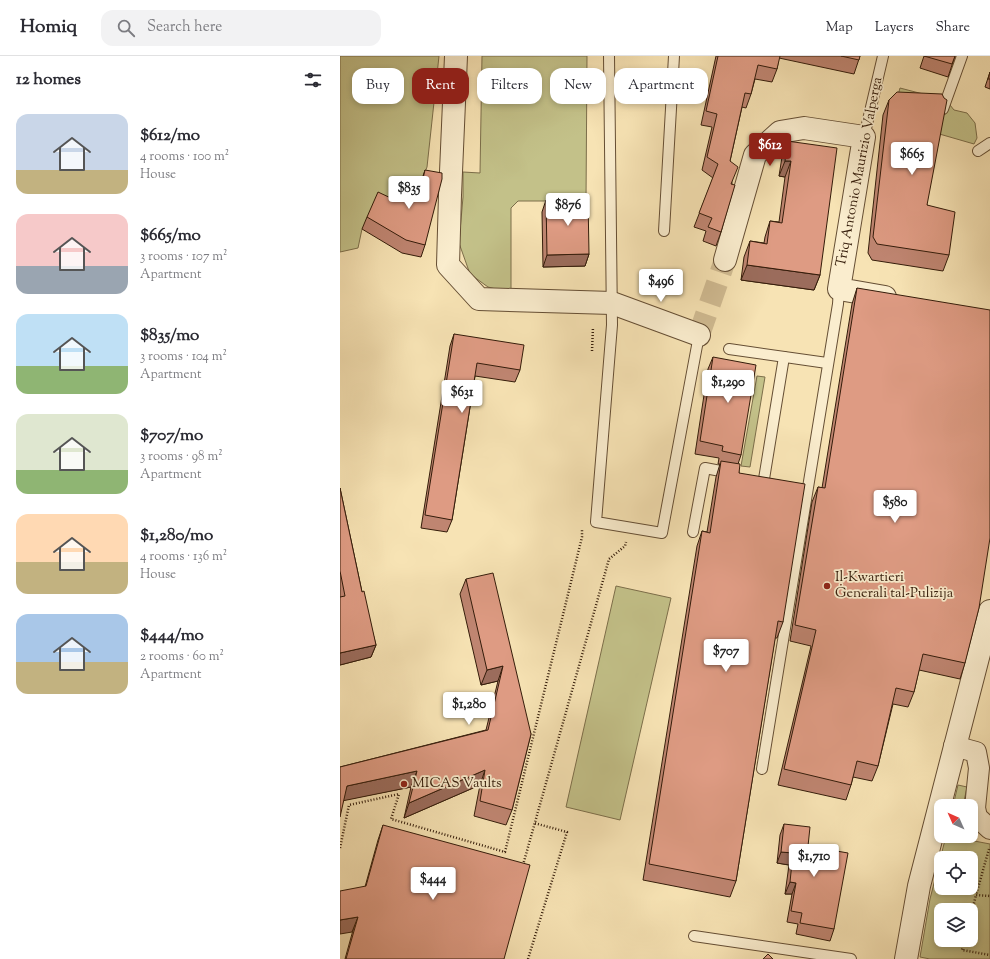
<!DOCTYPE html>
<meta charset="utf-8">
<style>
body{margin:0;font-family:"Sorts Mill Goudy",serif;background:#f2f2f3;color:#2b2b33;height:100vh;display:flex;flex-direction:column;font-size:15px;white-space:nowrap}
*{box-sizing:border-box;margin:0}
p{font-size:13px;color:#7c7c81}
.icon{flex:none;width:22px;height:22px;fill:none;stroke:currentColor;stroke-width:2;stroke-linecap:round;stroke-linejoin:round}
.map{position:relative;flex:1;overflow:hidden}
.drawer{display:flex;flex-direction:column;background:#fff;width:340px}
.drawer>*{flex:none}
.guide{position:absolute;left:12px;top:12px;width:380px;height:36px;display:flex;gap:8px}
.needle{width:26px;rotate:315deg}
.buttons{position:absolute;left:594px;top:743px;display:grid;gap:8px}
.buttons a{display:grid;place-items:center;width:44px;height:44px;border-radius:8px;background:#fff;box-shadow:0 2px 6px #0003;font-size:20px}
.price{position:absolute;translate:-50% -34px;padding:0 9px;border-radius:4px;background:#fff;color:#222;font-size:13px;line-height:26px;filter:drop-shadow(0 1px 2px #0008)}
.price::after{content:'';position:absolute;left:50%;top:24px;width:12px;height:9px;margin-left:-6px;background:inherit;clip-path:polygon(0 0,100% 0,50% 100%)}
.price.selected{background:#8f2418;color:#fff}
ul{padding:0;list-style:none}
li{display:flex;align-items:center;gap:12px;height:100px;padding:0 16px}
li span{display:grid;place-items:center;flex:none;width:112px;height:80px;border-radius:12px;color:#555}
li>.icon{margin-inline-start:auto}
span .icon{width:48px;height:48px;fill:#fffc;stroke-width:1}
li b{font-size:17px}
h2{display:flex;justify-content:space-between;align-items:center;height:48px;padding:0 16px;font-size:17px}
.pill{padding:0 14px;border-radius:12px;background:#fff;box-shadow:0 2px 6px #0003;font-size:14px;line-height:36px}
.pill.selected{background:#8f2418;color:#fff}
header{display:flex;align-items:center;gap:24px;box-sizing:border-box;height:56px;padding:0 20px;background:#fff;border-bottom:1px solid #e1e1e2}
header strong{font-size:19px}
nav{display:flex;gap:22px;margin-inline-start:auto;font-size:14px}
.search{width:280px;height:36px;background:#f2f2f3;display:flex;align-items:center;gap:10px;box-sizing:border-box;padding:0 14px;border-radius:12px;color:#7c7c81;font-size:15px}
main{display:flex;flex:1;min-height:0}
.map>svg:first-child{display:block}
.green{fill:#c3c189;stroke:#7c6e4a;fill-rule:evenodd}
.lines{fill:none;stroke-linecap:round;stroke-linejoin:round}
.tertiary-tunnel{stroke:#d0bb92;stroke-width:22;stroke-dasharray:22 11;stroke-linecap:butt}
.service-casing{stroke:#654e34;stroke-width:12}
.minor-casing{stroke:#654e34;stroke-width:22}
.tertiary-casing{stroke:#654e34;stroke-width:24}
.path{stroke:#341c0a;stroke-width:2.5;stroke-dasharray:1 2;stroke-linecap:butt}
.service{stroke:#faedce;stroke-width:10}
.minor{stroke:#faedce;stroke-width:20}
.tertiary{stroke:#faedce;stroke-width:22}
.wall{fill:#bf8571;stroke:#341c0a}
.shaded-wall{fill:#9b6c5c;stroke:#341c0a}
.building{fill:#de9b83;stroke:#341c0a}
.poi-dot{fill:#8f2418;stroke:#faedce;stroke-width:1.5}
.labels{text-anchor:middle;dominant-baseline:central;stroke-width:3.5;stroke-linejoin:round;paint-order:stroke}
.street-label{font-size:14px;fill:#341c0a;stroke:#faedce}
.poi-label{font-size:14px;fill:#341c0a;stroke:#faedce;text-anchor:start}
</style>
<header>
<strong>Homiq</strong>
<div class="search"><svg class="icon" aria-label="search" viewBox="0 0 24 24"><circle cx="10" cy="10" r="6"/><path d="M15 15l6 6"/></svg>Search here</div>
<nav><a>Map</a><a>Layers</a><a>Share</a></nav>
</header>
<main>
<section class="drawer">
<h2>12 homes<svg class="icon" aria-label="filters" viewBox="0 0 24 24"><path d="M4 7h16M4 17h16"/><circle cx="9" cy="7" r="2"/><circle cx="15" cy="17" r="2"/></svg></h2>
<ul>
<li><span style="background:linear-gradient(#c9d6e8 70%,#c2b280 0)"><svg class="icon" aria-label="home" viewBox="0 0 24 24"><path d="M3 11l9-7 9 7M6 9v11h12V9"/></svg></span><div><b>$612/mo</b><p>4 rooms · 100 m²</p><p>House</p></div></li>
<li><span style="background:linear-gradient(#f6c9c9 65%,#9aa5b1 0)"><svg class="icon" aria-label="home" viewBox="0 0 24 24"><path d="M3 11l9-7 9 7M6 9v11h12V9"/></svg></span><div><b>$665/mo</b><p>3 rooms · 107 m²</p><p>Apartment</p></div></li>
<li><span style="background:linear-gradient(#bfe0f5 65%,#8fb573 0)"><svg class="icon" aria-label="home" viewBox="0 0 24 24"><path d="M3 11l9-7 9 7M6 9v11h12V9"/></svg></span><div><b>$835/mo</b><p>3 rooms · 104 m²</p><p>Apartment</p></div></li>
<li><span style="background:linear-gradient(#dfe7d0 70%,#8fb573 0)"><svg class="icon" aria-label="home" viewBox="0 0 24 24"><path d="M3 11l9-7 9 7M6 9v11h12V9"/></svg></span><div><b>$707/mo</b><p>3 rooms · 98 m²</p><p>Apartment</p></div></li>
<li><span style="background:linear-gradient(#ffd9b3 60%,#c2b280 0)"><svg class="icon" aria-label="home" viewBox="0 0 24 24"><path d="M3 11l9-7 9 7M6 9v11h12V9"/></svg></span><div><b>$1,280/mo</b><p>4 rooms · 136 m²</p><p>House</p></div></li>
<li><span style="background:linear-gradient(#a9c7e8 60%,#c2b280 0)"><svg class="icon" aria-label="home" viewBox="0 0 24 24"><path d="M3 11l9-7 9 7M6 9v11h12V9"/></svg></span><div><b>$444/mo</b><p>2 rooms · 60 m²</p><p>Apartment</p></div></li>
</ul>
</section>
<div class="map">
<svg width="650" height="903" viewBox="0 0 650 903">
<rect width="100%" height="100%" fill="#f7e3b4"/>
<filter id="stains"><feTurbulence type="fractalNoise" baseFrequency=".005" numOctaves="4"/><feColorMatrix values="0 0 0 0 .2 0 0 0 0 .09 0 0 0 0 .02 0 0 0 .5 -.17"/></filter>
<radialGradient id="worn" r=".72"><stop offset=".6" stop-color="#630" stop-opacity="0"/><stop offset="1" stop-color="#630" stop-opacity=".3"/></radialGradient>
<!-- green -->
<g class="green">
<polygon points="0,0 99,0 87,111 81,126 73,155 22,173 18,192 0,196"/>
<polygon points="142,0 247,0 246,145 178,145 171,152 171,237 148,231 130,218 119,187 123,141 123,116 140,117"/>
<polygon points="560,32 606,44 614,54 627,57 635,67 637,82 634,88 551,64"/>
<polygon points="417,320 425,321 410,411 401,410"/>
<polygon points="276,530 331,542 280,764 226,751"/>
<polygon points="618,729 627,731 623,750 613,750"/>
<path d="M606,780H626L629,784L650,788V903H590L580,901L590,843ZM601,802H631V832H601ZM601,854H631V884H601Z"/>
</g>
<g class="lines">
<!-- tertiary-tunnel -->
<polyline class="tertiary-tunnel" points="359,279 385,204"/>
<!-- service casing -->
<g class="service-casing">
<g id="service">
<polyline points="269,0 272,269 256,466 322,477 359,279"/>
<polyline points="603,53 622,0"/>
<polyline points="524,81 543,0"/>
<polyline points="638,95 650,87"/>
<polyline points="324,175 334,0"/>
<polyline points="389,293 487,307"/>
<polyline points="424,423 444,301"/>
<polyline points="353,476 365,412 391,417"/>
<polyline points="422,713 498,248 499,233"/>
<polyline points="354,880 511,903"/>
</g>
</g>
<!-- minor casing -->
<g class="minor-casing">
<polyline id="minor" points="614,690 636,696 639,712 635,752 637,761 650,773"/>
</g>
<!-- tertiary casing -->
<g class="tertiary-casing">
<g id="tertiary">
<polyline points="116,0 110,139 108,209 139,243 272,247 359,279"/>
<polyline points="385,204 415,99 440,76 464,72 524,81 499,233 545,241"/>
<polyline points="566,903 579,830 650,555"/>
</g>
</g>
<!-- path -->
<g class="path">
<polyline points="252,295 253,271"/>
<polyline points="0,792 9,749 59,738 51,763 165,796 242,481 242,474"/>
<polyline points="649,793 636,839 650,840"/>
<polyline points="183,809 269,503 285,490 286,486"/>
<polyline points="631,859 636,839"/>
<polyline points="625,884 622,894 650,899"/>
<polyline points="188,903 227,776 194,767"/>
</g>
<!-- service -->
<use href="#service" class="service"/>
<!-- minor -->
<use href="#minor" class="minor"/>
<!-- tertiary -->
<use href="#tertiary" class="tertiary"/>
</g>
<!-- wall -->
<g class="wall">
<polygon points="376,0 520,0 514,18 439,2 437,13 432,26 415,23 411,38 406,52 402,51 390,105 392,128 381,176 376,190 363,185 366,175 354,171 373,122 362,114 372,71 361,69"/>
<polygon points="584,0 615,0 608,21 580,12"/>
<polygon points="650,16 650,33 645,31"/>
<polygon points="549,44 587,149 609,199 603,215 532,204 528,197 543,59"/>
<polygon points="447,85 480,219 474,234 401,224 404,201 410,185 424,187 425,181 430,165 439,166 445,121 439,120 442,101"/>
<polygon points="85,114 85,189 81,201 62,197 22,173 27,161 55,144 77,142 81,126"/>
<polygon points="206,144 249,198 245,210 203,211 202,156"/>
<polygon points="517,232 625,607 620,623 579,614 574,636 568,651 553,648 538,710 532,725 513,721 511,729 506,744 438,729 471,590 450,585 472,446 478,431 482,432 512,248"/>
<polygon points="114,278 180,314 175,326 135,320 112,464 107,476 81,472 110,290"/>
<polygon points="373,301 401,399 398,408 399,417 443,566 437,582 435,582 396,825 390,841 303,824 357,490 362,475 367,476 376,421 380,408 378,408 379,402 355,398 368,313"/>
<polygon points="0,432 22,536 36,589 31,601 0,609"/>
<polygon points="126,523 191,678 172,754 166,769 134,760 140,729 64,762 71,731 4,744 0,711 146,674 158,625 141,629 120,538"/>
<polygon points="444,768 468,790 494,873 490,885 456,878 458,868 447,866 452,838 445,838 449,809 437,807 440,779"/>
<polygon points="43,769 164,903 5,903 38,784"/>
</g>
<!-- shaded-wall -->
<g class="shaded-wall">
<polygon points="445,105 451,105 445,121 439,120"/>
<polygon points="249,198 245,210 203,211 207,199"/>
<polygon points="407,209 480,219 474,234 401,224"/>
<polygon points="36,589 31,601 0,609 0,597"/>
<polygon points="163,610 158,625 141,629 147,614"/>
<polygon points="145,714 140,729 64,762 69,747"/>
<polygon points="77,715 71,731 2,745 7,730"/>
<polygon points="441,796 453,797 449,809 437,807"/>
<polygon points="450,826 456,827 452,838 445,838"/>
<polygon points="18,861 12,876 0,878 0,864"/>
</g>
<!-- building -->
<g class="building">
<polygon points="378,0 440,0 437,13 418,9 411,38 405,37 390,105 398,111 391,128 395,129 381,176 368,171 372,162 359,157 378,108 367,101 377,58 366,55"/>
<polygon points="501,0 520,0 519,4"/>
<polygon points="584,0 615,0 612,8"/>
<polygon points="650,16 650,23 648,23"/>
<polygon points="557,36 602,38 604,42 607,44 587,149 615,156 609,199 537,188 533,181 549,44"/>
<polygon points="447,85 497,92 480,219 407,209 410,185 427,188 430,165 442,167 451,105 445,105"/>
<polygon points="85,114 102,117 102,123 85,189 66,184 27,161 38,136 55,144 60,133 78,143"/>
<polygon points="248,143 249,198 207,199 206,144"/>
<polygon points="517,232 650,254 650,482 639,552 625,607 583,598 574,636 556,632 538,710 517,705 511,729 444,713 476,574 455,569 478,431 485,432"/>
<polygon points="114,278 184,289 180,314 137,307 112,464 85,459"/>
<polygon points="373,301 416,309 401,399 382,395 383,390 360,385"/>
<polygon points="381,405 400,408 399,417 465,428 443,566 438,565 396,825 309,808 362,475 370,477"/>
<polygon points="0,432 22,536 24,535 36,589 0,597 0,541 5,540 0,515"/>
<polygon points="153,517 191,678 172,754 140,745 145,714 69,747 77,715 7,730 0,761 0,711 148,674 163,610 147,614 126,523"/>
<polygon points="444,768 470,771 468,790 508,797 494,873 460,867 462,857 451,855 456,827 450,826 453,797 441,796"/>
<polygon points="43,769 190,809 164,903 6,903 18,861 0,864 0,835 26,830"/>
<polygon points="428,898 433,903 423,903"/>
</g>
<!-- markers -->
<g class="poi-dot">
<circle cx="487" cy="530" r="4"/>
<circle cx="64" cy="728" r="4"/>
</g>
<g class="labels">
<!-- street labels -->
<g class="street-label">
<text transform="translate(520 116) rotate(-79)">Triq Antonio Maurizio Valperga</text>
</g>
<!-- poi labels -->
<g class="poi-label">
<text x="495" y="522">Il-Kwartieri<tspan x="495" dy="16">Ġenerali tal-Pulizija</tspan></text>
<text x="72" y="728">MICAS Vaults</text>
</g>
</g>
<rect width="100%" height="100%" filter="url(#stains)"/>
<rect width="100%" height="100%" fill="url(#worn)"/>
</svg>
<div class="buttons">
<a><svg class="needle" viewBox="-14 -14 28 28"><path d="M0-13l5 13h-10z" fill="#e53935"/><path d="M0 13l5-13h-10z" fill="#7c7c81"/></svg></a>
<a><svg class="icon" aria-label="locate" viewBox="0 0 24 24"><circle cx="12" cy="12" r="6"/><path d="M12 2v4M12 18v4M2 12h4M18 12h4"/></svg></a>
<a><svg class="icon" aria-label="layers" viewBox="0 0 24 24"><path d="M12 4l9 5-9 5-9-5zM3 14l9 5 9-5"/></svg></a>
</div>
<b class="price selected" style="left:430px;top:111px">$612</b>
<b class="price" style="left:572px;top:120px">$665</b>
<b class="price" style="left:69px;top:154px">$835</b>
<b class="price" style="left:228px;top:171px">$876</b>
<b class="price" style="left:321px;top:247px">$496</b>
<b class="price" style="left:388px;top:348px">$1,290</b>
<b class="price" style="left:122px;top:358px">$631</b>
<b class="price" style="left:555px;top:468px">$580</b>
<b class="price" style="left:386px;top:617px">$707</b>
<b class="price" style="left:129px;top:670px">$1,280</b>
<b class="price" style="left:474px;top:822px">$1,710</b>
<b class="price" style="left:93px;top:845px">$444</b>
<div class="guide">
<a class="pill">Buy</a>
<a class="pill selected">Rent</a>
<a class="pill">Filters</a>
<a class="pill">New</a>
<a class="pill">Apartment</a>
</div>
</div>
</main>
